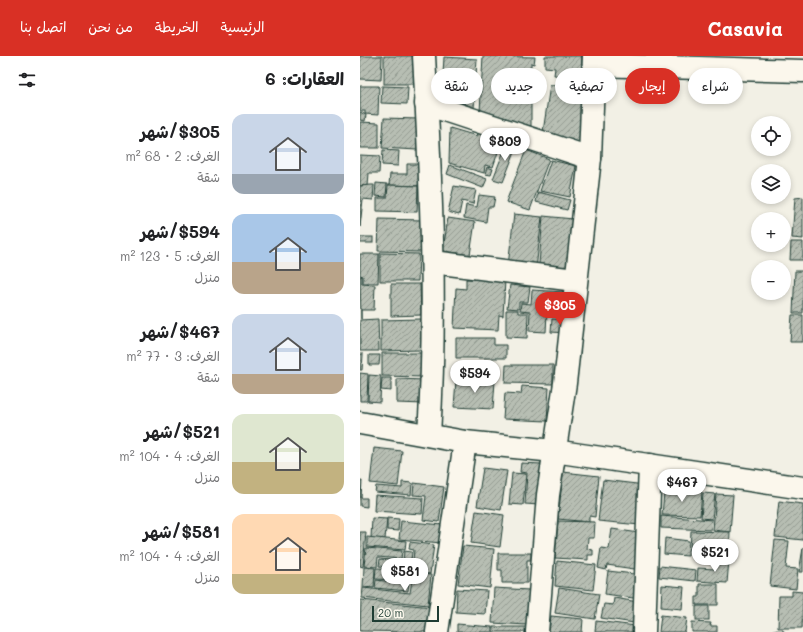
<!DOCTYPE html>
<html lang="ar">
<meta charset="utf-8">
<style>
body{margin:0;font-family:Mali,"Playpen Sans Arabic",sans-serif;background:#f2f2f2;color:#202124;direction:rtl;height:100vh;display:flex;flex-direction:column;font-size:15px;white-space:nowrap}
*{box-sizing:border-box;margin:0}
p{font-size:13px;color:#757577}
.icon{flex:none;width:22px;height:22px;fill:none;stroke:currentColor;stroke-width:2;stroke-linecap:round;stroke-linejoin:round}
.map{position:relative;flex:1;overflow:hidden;direction:ltr}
.panel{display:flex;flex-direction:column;background:#fff;width:360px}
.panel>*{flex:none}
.hud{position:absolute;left:12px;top:12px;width:371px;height:36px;direction:rtl;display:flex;gap:8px}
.buttons{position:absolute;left:391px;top:60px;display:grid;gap:8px}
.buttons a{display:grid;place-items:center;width:40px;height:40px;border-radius:50%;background:#fff;box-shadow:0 2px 6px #0003;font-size:20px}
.scale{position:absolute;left:12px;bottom:10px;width:67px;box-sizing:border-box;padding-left:4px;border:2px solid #1f3d34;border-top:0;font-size:11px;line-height:14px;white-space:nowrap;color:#1f3d34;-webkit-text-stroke:3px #fbf7ec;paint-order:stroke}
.price{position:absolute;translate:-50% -34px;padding:0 9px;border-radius:14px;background:#fff;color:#222;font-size:13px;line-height:26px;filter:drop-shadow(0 1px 2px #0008)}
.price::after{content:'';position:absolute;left:50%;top:24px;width:12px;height:9px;margin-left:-6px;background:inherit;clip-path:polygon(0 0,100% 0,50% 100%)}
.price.on{background:#d93025;color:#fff}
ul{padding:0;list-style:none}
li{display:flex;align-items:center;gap:12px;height:100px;padding:0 16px}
li span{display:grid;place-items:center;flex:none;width:112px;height:80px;border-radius:12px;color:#555}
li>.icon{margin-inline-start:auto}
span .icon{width:48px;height:48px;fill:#fffc;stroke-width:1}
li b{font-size:17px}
h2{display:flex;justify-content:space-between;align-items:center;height:48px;padding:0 16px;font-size:17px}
.tag{padding:0 14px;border-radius:18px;background:#fff;box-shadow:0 2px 6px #0003;font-size:14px;line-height:36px}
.tag.on{background:#d93025;color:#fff}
header{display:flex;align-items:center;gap:24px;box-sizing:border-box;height:56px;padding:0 20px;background:#d93025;color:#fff}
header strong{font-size:19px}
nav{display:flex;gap:22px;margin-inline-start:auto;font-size:14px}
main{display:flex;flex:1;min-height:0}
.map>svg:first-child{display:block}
.building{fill:url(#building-hatch);stroke:#1f3d34}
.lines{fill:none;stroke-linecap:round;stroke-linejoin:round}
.street-casing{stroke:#1f3d34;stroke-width:25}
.street{stroke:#fbf7ec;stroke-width:22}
</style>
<header>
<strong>Casavia</strong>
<nav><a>الرئيسية</a><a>الخريطة</a><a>من نحن</a><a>اتصل بنا</a></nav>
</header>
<main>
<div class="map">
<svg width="443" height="576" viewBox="0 0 443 576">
<defs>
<pattern id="building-hatch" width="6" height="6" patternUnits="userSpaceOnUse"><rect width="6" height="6" fill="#b7beb3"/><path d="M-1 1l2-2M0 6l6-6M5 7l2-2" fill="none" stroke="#949c92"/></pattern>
</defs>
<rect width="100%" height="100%" fill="#f2f0e5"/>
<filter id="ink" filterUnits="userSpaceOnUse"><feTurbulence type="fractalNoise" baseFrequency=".025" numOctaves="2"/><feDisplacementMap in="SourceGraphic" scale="8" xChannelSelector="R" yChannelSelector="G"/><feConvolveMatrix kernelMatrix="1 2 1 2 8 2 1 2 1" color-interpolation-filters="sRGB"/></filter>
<g filter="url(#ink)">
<!-- building -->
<g class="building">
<polygon points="0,0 22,0 21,24 0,23"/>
<rect x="24" y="0" width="34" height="28"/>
<polygon points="123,0 175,1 174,8 171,7 171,70 120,56"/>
<polygon points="185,0 222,0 221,21 194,19 195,12 185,11"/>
<polygon points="84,1 117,3 114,52 82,37"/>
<polygon points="190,29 226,31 222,92 183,76"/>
<polygon points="0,30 19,30 18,59 5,58 5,55 0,55"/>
<polygon points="22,30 48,31 47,48 21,47"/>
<polygon points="0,56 6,59 5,65 0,64"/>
<polygon points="24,62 58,63 57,94 22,92"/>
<polygon points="0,66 19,67 19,92 0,92"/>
<polygon points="90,72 117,80 119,75 142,84 133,111 125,109 124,117 89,107"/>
<polygon points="147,87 157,90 143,126 133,123"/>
<polygon points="23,94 39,95 38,110 22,109"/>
<polygon points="166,94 189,103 170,154 146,146"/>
<polygon points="0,99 20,100 19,117 9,117 8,130 0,130"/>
<polygon points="191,104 216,110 210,141 180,135"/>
<polygon points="47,108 62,108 61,130 29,129 30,118 47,118"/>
<polygon points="90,109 127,123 123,132 87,118"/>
<polygon points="127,111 133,113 131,119 125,118"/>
<polygon points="16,127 27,128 26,141 15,140"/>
<polygon points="11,129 14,129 13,144 3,143 0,171 0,130"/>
<polygon points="28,129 58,130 57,156 17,155 17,142 27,142"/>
<polygon points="94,130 116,134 113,148 102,145 99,159 88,156"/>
<polygon points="178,136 210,144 207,154 176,146"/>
<polygon points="119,139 135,141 133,151 128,151 126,166 104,162 106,149 117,151"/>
<polygon points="443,141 443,183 432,182 435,142"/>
<polygon points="154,158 182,161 176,213 148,210"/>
<polygon points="183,160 213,163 208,214 198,214 199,210 179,208"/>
<polygon points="88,162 115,166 110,199 83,195"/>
<polygon points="19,163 63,164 62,196 18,195"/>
<rect x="0" y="181" width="13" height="6"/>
<polygon points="431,186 443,186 443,204 430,204"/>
<polygon points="20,197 59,198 58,225 20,225"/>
<polygon points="0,198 19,198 18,227 3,227 3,220 0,219"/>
<polygon points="435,215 443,215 443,257 433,257"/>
<polygon points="0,220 2,220 2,228 15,229 14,254 1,254 1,263"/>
<polygon points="106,223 145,224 143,260 139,259 138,274 94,272 96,232 106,233"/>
<polygon points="31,228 60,228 61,259 31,260"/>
<polygon points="150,229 170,231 168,246 159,246 159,253 147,252"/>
<polygon points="172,234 204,236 203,258 187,257 186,276 169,275 170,256 160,255 161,247 171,248"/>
<polygon points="146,254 158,254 158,257 168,257 167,282 146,281"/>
<polygon points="432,259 443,259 443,286 430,286"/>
<polygon points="18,263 19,295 0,295 0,264"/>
<polygon points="61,263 61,294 21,295 21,264"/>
<polygon points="192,263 208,264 207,277 191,276"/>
<polygon points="96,282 134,282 134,289 146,289 146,302 96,302"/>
<polygon points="22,297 63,297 63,321 22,320"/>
<polygon points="0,298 3,298 2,314 0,314"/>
<polygon points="9,299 20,299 19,309 9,309"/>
<polygon points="146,309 193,309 193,328 145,327"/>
<polygon points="0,317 8,318 7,345 0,345"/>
<polygon points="9,319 21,320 20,346 8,345"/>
<polygon points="22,322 31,322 31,335 21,334"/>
<polygon points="37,323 64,324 64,348 37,347"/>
<polygon points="96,324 135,325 133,353 94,351"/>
<polygon points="162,330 189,332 187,365 143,363 145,337 161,338"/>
<polygon points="14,392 42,395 38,430 10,427"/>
<polygon points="161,407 182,408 179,449 165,448 167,417 160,416"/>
<polygon points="123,412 147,415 141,454 117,450"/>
<polygon points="203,416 239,420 235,461 229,460 229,466 198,463"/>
<polygon points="152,417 166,418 163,449 149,448"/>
<polygon points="243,424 285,429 280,469 238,465"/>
<polygon points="0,425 2,425 1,442 7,442 7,451 0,450"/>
<polygon points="42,426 52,427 51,439 15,436 16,430 42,432"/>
<polygon points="54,427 84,431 79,466 63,464 66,440 53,439"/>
<polygon points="308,432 342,436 340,460 302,459 304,437"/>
<polygon points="343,437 355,438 352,463 341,462"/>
<polygon points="356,438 373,439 370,476 353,474"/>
<polygon points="15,439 63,442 62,458 14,455"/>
<polygon points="419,445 443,448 443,484 415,481"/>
<polygon points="116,455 144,459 140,491 111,487"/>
<polygon points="301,460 352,464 351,474 301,472"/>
<polygon points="12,462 27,463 25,483 11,482"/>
<polygon points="27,462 39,463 38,475 27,474"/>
<polygon points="41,465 83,469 81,487 39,483"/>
<polygon points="198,465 235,466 234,482 228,482 227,493 233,494 233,499 228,499 228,504 195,502"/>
<polygon points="252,473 286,478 281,514 247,509 246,514 238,512 241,492 249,493"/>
<polygon points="331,475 370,476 369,502 356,502 356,488 348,487 348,496 330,495"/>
<polygon points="0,476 6,476 3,511 0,510"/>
<polygon points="7,481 46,485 45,494 7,491"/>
<polygon points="305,482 329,485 328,500 304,498"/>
<polygon points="415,484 429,485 426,512 438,513 436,533 410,530"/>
<polygon points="50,486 74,489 70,518 52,515 54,494 49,493"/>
<polygon points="103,490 134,493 130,532 98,528"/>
<polygon points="6,492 42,495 41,503 18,501 17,511 4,510"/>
<polygon points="443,492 443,516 439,516"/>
<polygon points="44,495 52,496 50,513 19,510 20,503 43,505"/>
<polygon points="138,497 171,497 171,504 167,504 167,527 142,527 142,514 138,514"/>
<polygon points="347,499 347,505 337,505 337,500"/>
<polygon points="356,503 369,504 367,527 337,525 338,512 355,513"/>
<polygon points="197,505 236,509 233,534 195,530"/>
<polygon points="300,510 336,514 335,525 299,521"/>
<polygon points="4,511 15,512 14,532 3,531"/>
<polygon points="16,512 39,513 39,524 15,523"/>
<polygon points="41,515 50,517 48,535 15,532 16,524 40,527"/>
<polygon points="248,515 283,519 280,543 245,538"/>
<polygon points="53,517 71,519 68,549 2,542 3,532 50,537"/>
<polygon points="339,528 358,528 358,549 336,549 336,541 339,541"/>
<polygon points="302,529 324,531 322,553 301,551"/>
<polygon points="134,532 169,534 167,569 132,567"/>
<polygon points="199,532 239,538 235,563 195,557"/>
<polygon points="97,533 127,535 125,558 96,556"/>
<polygon points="432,535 443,536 442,572 418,572 419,540 432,540"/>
<polygon points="254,542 278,546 274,567 241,562 244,548 253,549"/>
<polygon points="1,544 72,551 70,576 0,575"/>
<rect x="336" y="550" width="13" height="14"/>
<polygon points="301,559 327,562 325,576 299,576"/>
<polygon points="191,560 223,563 222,576 189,576"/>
<polygon points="236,565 276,570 275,576 235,576"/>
<polygon points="332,566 351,567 350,570 357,570 357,576 332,576"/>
<polygon points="97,568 132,571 132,576 97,576"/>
<rect x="133" y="571" width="35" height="5"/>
<polygon points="413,574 424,575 424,576 413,576"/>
</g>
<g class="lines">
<!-- street casing -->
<g class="street-casing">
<g id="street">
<path d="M64,0C71,126 77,253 69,379"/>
<polyline points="234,9 443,15"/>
<polyline points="66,48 230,102"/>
<polyline points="73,206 215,224"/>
<polyline points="0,367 105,386 194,395 443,432"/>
<polyline points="77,576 105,386"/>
<polyline points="177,576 188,439 205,327 230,102 234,0"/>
<polyline points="284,576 290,409"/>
</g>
</g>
<!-- street -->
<use href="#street" class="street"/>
</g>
</g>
</svg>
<div class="buttons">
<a><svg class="icon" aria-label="locate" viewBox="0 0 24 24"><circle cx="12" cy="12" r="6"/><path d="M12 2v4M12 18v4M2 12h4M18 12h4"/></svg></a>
<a><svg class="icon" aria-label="layers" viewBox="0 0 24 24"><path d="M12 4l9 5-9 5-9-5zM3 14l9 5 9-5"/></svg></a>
<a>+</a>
<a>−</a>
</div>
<div class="scale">20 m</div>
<b class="price" style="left:145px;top:106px">$809</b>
<b class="price on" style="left:200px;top:270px">$305</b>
<b class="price" style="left:115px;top:338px">$594</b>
<b class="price" style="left:322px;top:447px">$467</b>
<b class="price" style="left:355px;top:517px">$521</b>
<b class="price" style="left:45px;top:536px">$581</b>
<div class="hud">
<a class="tag">شراء</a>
<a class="tag on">إيجار</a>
<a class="tag">تصفية</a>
<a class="tag">جديد</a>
<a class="tag">شقة</a>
</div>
</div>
<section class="panel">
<h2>العقارات: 6<svg class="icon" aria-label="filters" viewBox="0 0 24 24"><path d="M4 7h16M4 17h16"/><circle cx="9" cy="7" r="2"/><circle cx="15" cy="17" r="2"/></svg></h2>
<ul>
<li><span style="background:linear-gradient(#c9d6e8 75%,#9aa5b1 0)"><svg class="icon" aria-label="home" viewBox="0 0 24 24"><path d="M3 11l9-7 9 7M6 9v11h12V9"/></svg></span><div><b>$305/شهر</b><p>الغرف: 2 · 68 m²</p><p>شقة</p></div></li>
<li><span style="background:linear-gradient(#a9c7e8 60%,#b9a48a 0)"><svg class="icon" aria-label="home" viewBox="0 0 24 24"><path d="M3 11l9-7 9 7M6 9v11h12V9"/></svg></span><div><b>$594/شهر</b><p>الغرف: 5 · 123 m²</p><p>منزل</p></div></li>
<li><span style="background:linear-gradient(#c9d6e8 75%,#b9a48a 0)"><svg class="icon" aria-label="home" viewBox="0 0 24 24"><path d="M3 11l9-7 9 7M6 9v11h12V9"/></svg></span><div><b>$467/شهر</b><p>الغرف: 3 · 77 m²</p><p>شقة</p></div></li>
<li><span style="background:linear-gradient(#dfe7d0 60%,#c2b280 0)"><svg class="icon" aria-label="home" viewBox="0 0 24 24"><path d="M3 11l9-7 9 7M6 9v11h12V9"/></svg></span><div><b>$521/شهر</b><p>الغرف: 4 · 104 m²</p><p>منزل</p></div></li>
<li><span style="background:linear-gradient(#ffd9b3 75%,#c2b280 0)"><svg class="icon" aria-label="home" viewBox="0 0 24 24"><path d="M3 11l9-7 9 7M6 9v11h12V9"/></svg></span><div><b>$581/شهر</b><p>الغرف: 4 · 104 m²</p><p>منزل</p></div></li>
</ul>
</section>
</main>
